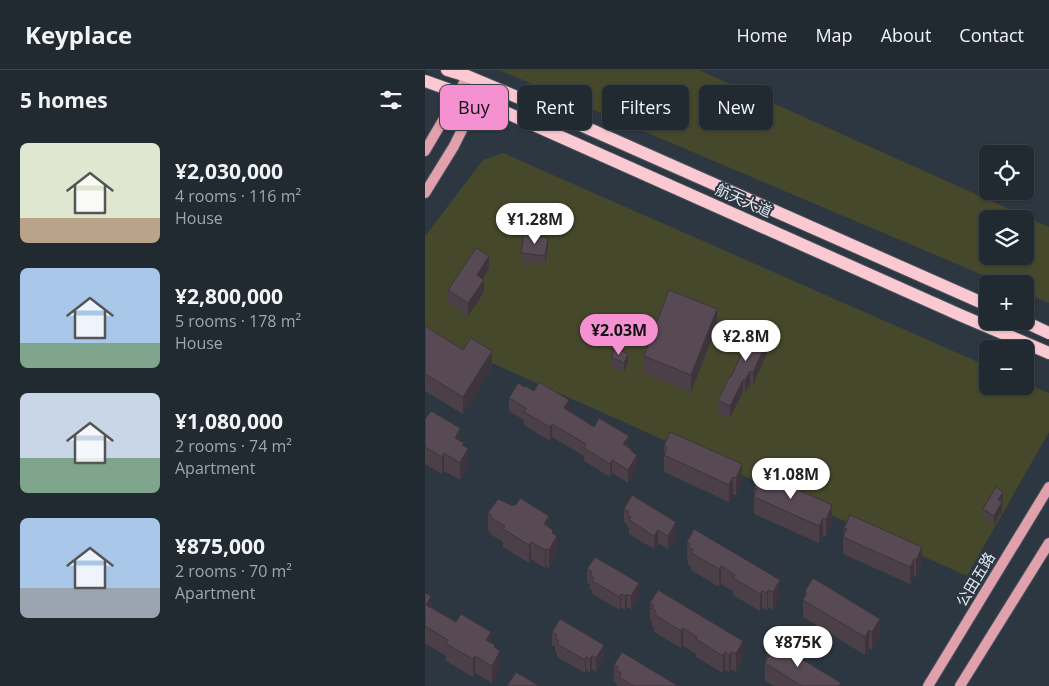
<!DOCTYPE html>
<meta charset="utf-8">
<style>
body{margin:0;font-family:"Open Sans","Noto Sans SC",sans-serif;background:#2d353d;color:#f1f3f6;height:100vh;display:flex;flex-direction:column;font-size:19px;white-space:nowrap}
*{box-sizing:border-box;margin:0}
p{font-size:16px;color:#a2a6ab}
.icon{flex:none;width:28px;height:28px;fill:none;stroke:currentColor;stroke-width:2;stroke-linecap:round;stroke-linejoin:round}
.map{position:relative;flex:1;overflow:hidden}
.details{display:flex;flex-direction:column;background:#212931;width:425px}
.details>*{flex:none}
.guide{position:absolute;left:15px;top:15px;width:475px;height:45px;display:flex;gap:10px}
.buttons{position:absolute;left:554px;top:75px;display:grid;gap:10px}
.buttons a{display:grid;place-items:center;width:55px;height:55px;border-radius:8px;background:#212931;box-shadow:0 1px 4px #0004,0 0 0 1px #3e454d;font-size:25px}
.price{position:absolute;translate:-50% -42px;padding:0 11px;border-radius:18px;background:#fff;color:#222;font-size:16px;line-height:32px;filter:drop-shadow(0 1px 2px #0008)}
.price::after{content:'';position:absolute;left:50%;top:30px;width:15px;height:11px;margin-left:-8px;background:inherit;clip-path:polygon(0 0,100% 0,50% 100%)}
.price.current{background:#f590d1;color:#111}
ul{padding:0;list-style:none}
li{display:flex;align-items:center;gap:15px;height:125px;padding:0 20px}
li span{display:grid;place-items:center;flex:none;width:140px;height:100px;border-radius:8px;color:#555}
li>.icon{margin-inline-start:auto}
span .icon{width:60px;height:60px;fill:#fffc;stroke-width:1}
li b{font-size:21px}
h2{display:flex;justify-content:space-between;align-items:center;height:60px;padding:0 20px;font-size:21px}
.pill{padding:0 18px;border-radius:8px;background:#212931;box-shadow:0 1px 4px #0004,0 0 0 1px #3e454d;font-size:18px;line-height:45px}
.pill.current{background:#f590d1;color:#111}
header{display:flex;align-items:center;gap:30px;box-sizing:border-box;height:70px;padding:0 25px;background:#212931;border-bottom:1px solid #3e454d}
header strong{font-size:24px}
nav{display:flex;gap:28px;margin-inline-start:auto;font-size:18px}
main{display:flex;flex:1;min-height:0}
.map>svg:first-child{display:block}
.green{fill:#45482b;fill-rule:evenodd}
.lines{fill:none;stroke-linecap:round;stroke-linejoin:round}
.secondary-casing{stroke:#49535d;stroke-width:12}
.primary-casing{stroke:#49535d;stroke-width:14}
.secondary{stroke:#e0a0ac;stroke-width:10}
.primary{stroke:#fbc9d1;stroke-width:12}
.wall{fill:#4c4048}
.shaded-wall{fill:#3e343b}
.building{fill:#584a54;stroke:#3e343b}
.labels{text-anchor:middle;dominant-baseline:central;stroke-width:4;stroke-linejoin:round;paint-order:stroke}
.street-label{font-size:15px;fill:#e2e9f0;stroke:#2c3741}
</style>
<header>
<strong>Keyplace</strong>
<nav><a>Home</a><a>Map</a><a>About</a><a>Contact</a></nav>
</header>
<main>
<section class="details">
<h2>5 homes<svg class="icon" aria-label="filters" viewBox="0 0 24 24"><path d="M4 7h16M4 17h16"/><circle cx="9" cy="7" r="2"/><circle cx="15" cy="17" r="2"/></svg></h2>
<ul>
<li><span style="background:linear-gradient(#dfe7d0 75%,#b9a48a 0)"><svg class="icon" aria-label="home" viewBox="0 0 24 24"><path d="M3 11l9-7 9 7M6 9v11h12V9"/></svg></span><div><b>¥2,030,000</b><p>4 rooms · 116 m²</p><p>House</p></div></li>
<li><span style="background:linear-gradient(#a9c7e8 75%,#7fa58c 0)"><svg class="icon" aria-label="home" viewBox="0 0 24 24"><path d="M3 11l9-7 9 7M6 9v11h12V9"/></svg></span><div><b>¥2,800,000</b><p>5 rooms · 178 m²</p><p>House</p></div></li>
<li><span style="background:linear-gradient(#c9d6e8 65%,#7fa58c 0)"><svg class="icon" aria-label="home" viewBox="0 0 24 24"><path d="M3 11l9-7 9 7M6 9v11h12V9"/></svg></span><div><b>¥1,080,000</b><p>2 rooms · 74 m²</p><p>Apartment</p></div></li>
<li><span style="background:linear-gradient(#a9c7e8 70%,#9aa5b1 0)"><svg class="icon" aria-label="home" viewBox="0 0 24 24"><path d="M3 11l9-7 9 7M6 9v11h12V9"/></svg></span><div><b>¥875,000</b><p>2 rooms · 70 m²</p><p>Apartment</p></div></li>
</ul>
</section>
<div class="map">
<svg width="624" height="616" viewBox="0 0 624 616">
<rect width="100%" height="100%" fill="#2c3741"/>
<!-- green -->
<g class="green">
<path d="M74,0H274L624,157V233L600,223V214H579ZM562,149H600V186H562Z"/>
<polygon points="78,83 562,296 562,316 600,316 600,313 624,323 624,362 542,506 0,263 0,166 58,90"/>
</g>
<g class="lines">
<!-- secondary casing -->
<g class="secondary-casing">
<g id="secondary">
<polyline points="0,81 34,23 42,6"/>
<polyline points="0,123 29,76 60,13"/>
<polyline points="503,616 624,417"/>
<polyline points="535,616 624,473"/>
</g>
</g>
<!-- primary casing -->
<g class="primary-casing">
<g id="primary">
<polyline points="22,0 42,6 99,30 562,235"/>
<polyline points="0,11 53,30 535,245 624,283"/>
<polyline points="598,251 624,263"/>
</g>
</g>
<!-- secondary -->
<use href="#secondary" class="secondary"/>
<!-- primary -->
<use href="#primary" class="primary"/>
</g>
<!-- wall -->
<g class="wall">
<polygon points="123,177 120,195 96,192 96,183"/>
<polygon points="64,199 57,209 59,222 43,246 23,232 23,220"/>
<polygon points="0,256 67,298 38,344 0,321"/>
<polygon points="292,256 266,322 219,303 219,286"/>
<polygon points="347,272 328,315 325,314 320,323 318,322 305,348 293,343 293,330 306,307"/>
<polygon points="186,287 203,293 199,302 186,296"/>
<polygon points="84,328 144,341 204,378 207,382 212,399 203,413 187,403 185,407 159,391 159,386 127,367 125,371 99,355 99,350 84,341"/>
<polygon points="0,349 35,371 39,375 43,396 35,410 19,401 17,404 0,394"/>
<polygon points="245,362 317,411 311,425 308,424 304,432 239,402 239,376"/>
<polygon points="329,418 407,452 401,467 398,466 394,473 329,444"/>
<polygon points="578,431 577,432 577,441 569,455 558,448 558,439"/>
<polygon points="199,439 251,466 243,479 233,473 229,479 204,464 204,458 202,457 202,454 199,452"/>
<polygon points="63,443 124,457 128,463 132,483 124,498 121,496 120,498 106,489 104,493 78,477 78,472 65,464 65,462 63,461"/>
<polygon points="425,445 497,494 491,507 489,506 485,514 418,484 418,467 419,465 419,458"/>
<polygon points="269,459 355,527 348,540 343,537 342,540 337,538 335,541 308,525 308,521 296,514 294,517 266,500 266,496 263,494 263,490 262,489 262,472"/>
<polygon points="162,499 214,526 206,539 202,537 200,540 196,537 195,540 167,524 167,520 165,519 165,514 162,513"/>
<polygon points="380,521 455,566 447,580 444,578 440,585 378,547 378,530 380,526"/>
<polygon points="0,523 6,537 66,573 70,578 75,598 67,613 50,603 48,607 21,591 21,586 0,573"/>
<polygon points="225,533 318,589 311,602 306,599 304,602 300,600 298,603 271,587 271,584 258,576 256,578 229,562 229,557 227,556 227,551 225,550"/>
<polygon points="127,562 179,588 171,602 167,599 165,603 161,600 160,603 132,587 132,583 130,581 130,577 127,575"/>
<polygon points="341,585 416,616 349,616 340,611 340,593 341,591"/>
<polygon points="189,595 253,616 192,616 192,614 189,612"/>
</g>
<!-- shaded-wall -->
<g class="shaded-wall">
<polygon points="123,168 123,177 120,195 120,186"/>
<polygon points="64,186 64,199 52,217 52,205"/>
<polygon points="59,210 59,222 43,246 43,233"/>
<polygon points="292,239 292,256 266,322 266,305"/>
<polygon points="347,259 347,272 328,315 328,303"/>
<polygon points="67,281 67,298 38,344 38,327"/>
<polygon points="203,284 203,293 199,302 199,293"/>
<polygon points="325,301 325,314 320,323 320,311"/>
<polygon points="318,310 318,322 305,348 305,336"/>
<polygon points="144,330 144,343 139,338"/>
<polygon points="127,354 127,367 125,371 125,357"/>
<polygon points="35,358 35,376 30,368"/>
<polygon points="204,366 204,379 198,374"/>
<polygon points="39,373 39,387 43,378 43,396 35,410 35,393 37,375"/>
<polygon points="19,383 19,401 17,404 17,387"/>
<polygon points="212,385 212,399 203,413 203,400"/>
<polygon points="187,390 187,403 185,407 185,394"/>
<polygon points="317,394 317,411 311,425 311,408"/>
<polygon points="308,407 308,424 304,432 304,415"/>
<polygon points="578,422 577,441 569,455 569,446 573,430"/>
<polygon points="407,435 407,452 401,467 401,450"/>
<polygon points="124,446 124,463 119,454"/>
<polygon points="398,448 398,466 394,473 394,456"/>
<polygon points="251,452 251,466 243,479 243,466"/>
<polygon points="128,460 128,473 132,466 132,483 124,498 124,480 127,463"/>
<polygon points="233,460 233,473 229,479 229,466"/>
<polygon points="106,472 106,489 104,493 104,475"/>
<polygon points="497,477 497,494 491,507 491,490"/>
<polygon points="121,479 121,496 120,498 120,480"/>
<polygon points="489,489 489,506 485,514 485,497"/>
<polygon points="296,496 296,514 294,517 294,499"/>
<polygon points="355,510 355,527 348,540 348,522"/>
<polygon points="214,513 214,526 206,539 206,526"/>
<polygon points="343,520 343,537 342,540 342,523"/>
<polygon points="337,521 337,538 335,541 335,524"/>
<polygon points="196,524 196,537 195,540 195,527"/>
<polygon points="202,524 202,537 200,540 200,526"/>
<polygon points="6,526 6,543 1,535"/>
<polygon points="455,549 455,566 447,580 447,562"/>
<polygon points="258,558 258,576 256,578 256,561"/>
<polygon points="444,560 444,578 440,585 440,567"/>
<polygon points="66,562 66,579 61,570"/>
<polygon points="318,571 318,589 311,602 311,584"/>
<polygon points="70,575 70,590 75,581 75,598 67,613 67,596 69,577"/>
<polygon points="179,575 179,588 171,602 171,588"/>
<polygon points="300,582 300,600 298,603 298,586"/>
<polygon points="306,582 306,599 304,602 304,585"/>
<polygon points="50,586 50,603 48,607 48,589"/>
<polygon points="167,586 167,599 165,603 165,589"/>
<polygon points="161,587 161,600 160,603 160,590"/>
</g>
<!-- building -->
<g class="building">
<polygon points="99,165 123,168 120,186 96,183"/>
<polygon points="51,178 64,186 52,205 59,210 43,233 23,220"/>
<polygon points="244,220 292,239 266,305 219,286"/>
<polygon points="331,252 347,259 328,303 325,301 320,311 318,310 305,336 293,330 305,306 306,307"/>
<polygon points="0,256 38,280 46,268 67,281 38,327 0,304"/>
<polygon points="190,278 203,284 199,293 186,287"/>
<polygon points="114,312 144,330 139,338 169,357 174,348 204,366 198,374 207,380 206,381 212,385 203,400 187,390 185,394 159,378 161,374 127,354 125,357 99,342 101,338 84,328 93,313 99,317 100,316 109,321"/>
<polygon points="6,341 35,358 30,368 39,373 37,375 43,378 35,393 19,383 17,387 0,377 0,349"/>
<polygon points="245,362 317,394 311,408 308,407 304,415 239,385 242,377 239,376"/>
<polygon points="335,403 407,435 401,450 398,448 394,456 329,427 332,419 329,418"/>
<polygon points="571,417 578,422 573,430 577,432 569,446 558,439"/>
<polygon points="207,425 251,452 243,466 233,460 229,466 204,450 206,447 202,444 204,442 199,439"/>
<polygon points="95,428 124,446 119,454 128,460 127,463 132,466 124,480 121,479 120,480 106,472 104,475 78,459 80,456 65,447 66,445 63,443 73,429 88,436 89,434 91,435"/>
<polygon points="425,445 497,477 491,490 489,489 485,497 418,467 422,459 419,458"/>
<polygon points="269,459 355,510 348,522 343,520 342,523 337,521 335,524 308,508 310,505 296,496 294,499 266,483 268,480 263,477 265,474 262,472"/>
<polygon points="170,487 214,513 206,526 202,524 200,526 196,524 195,527 167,511 169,508 165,505 167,502 162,499"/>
<polygon points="388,508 455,549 447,562 444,560 440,567 378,530 382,523 380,521"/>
<polygon points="233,520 318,571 311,584 306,582 304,585 300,582 298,586 271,569 272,567 258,558 256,561 229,544 231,541 227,538 229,535 225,533"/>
<polygon points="0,523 6,526 1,535 31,552 36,544 66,562 61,570 70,575 69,577 75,581 67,596 50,586 48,589 21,574 23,570 0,556"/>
<polygon points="135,549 179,575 171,588 167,586 165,589 161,587 160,590 132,574 134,571 130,568 132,565 127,562"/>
<polygon points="349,572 416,613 414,616 377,616 340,593 344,586 341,585"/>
<polygon points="197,582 253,616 209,616 194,607 196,603 192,600 193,597 189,595"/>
<polygon points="91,602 114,616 82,616"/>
</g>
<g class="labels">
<!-- street labels -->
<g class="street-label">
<text transform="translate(319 130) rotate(24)">航天大道</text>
<text transform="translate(550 509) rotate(-59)">公田五路</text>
</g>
</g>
</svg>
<div class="buttons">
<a><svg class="icon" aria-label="locate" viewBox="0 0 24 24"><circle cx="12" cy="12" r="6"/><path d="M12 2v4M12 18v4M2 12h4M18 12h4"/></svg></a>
<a><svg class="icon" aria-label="layers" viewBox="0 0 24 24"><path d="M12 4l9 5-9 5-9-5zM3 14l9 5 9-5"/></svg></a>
<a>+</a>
<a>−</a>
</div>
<b class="price" style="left:110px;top:175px">¥1.28M</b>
<b class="price current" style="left:194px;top:286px">¥2.03M</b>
<b class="price" style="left:321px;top:292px">¥2.8M</b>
<b class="price" style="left:366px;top:430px">¥1.08M</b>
<b class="price" style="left:373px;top:598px">¥875K</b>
<div class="guide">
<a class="pill current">Buy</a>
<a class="pill">Rent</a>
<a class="pill">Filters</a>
<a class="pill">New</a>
</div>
</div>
</main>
